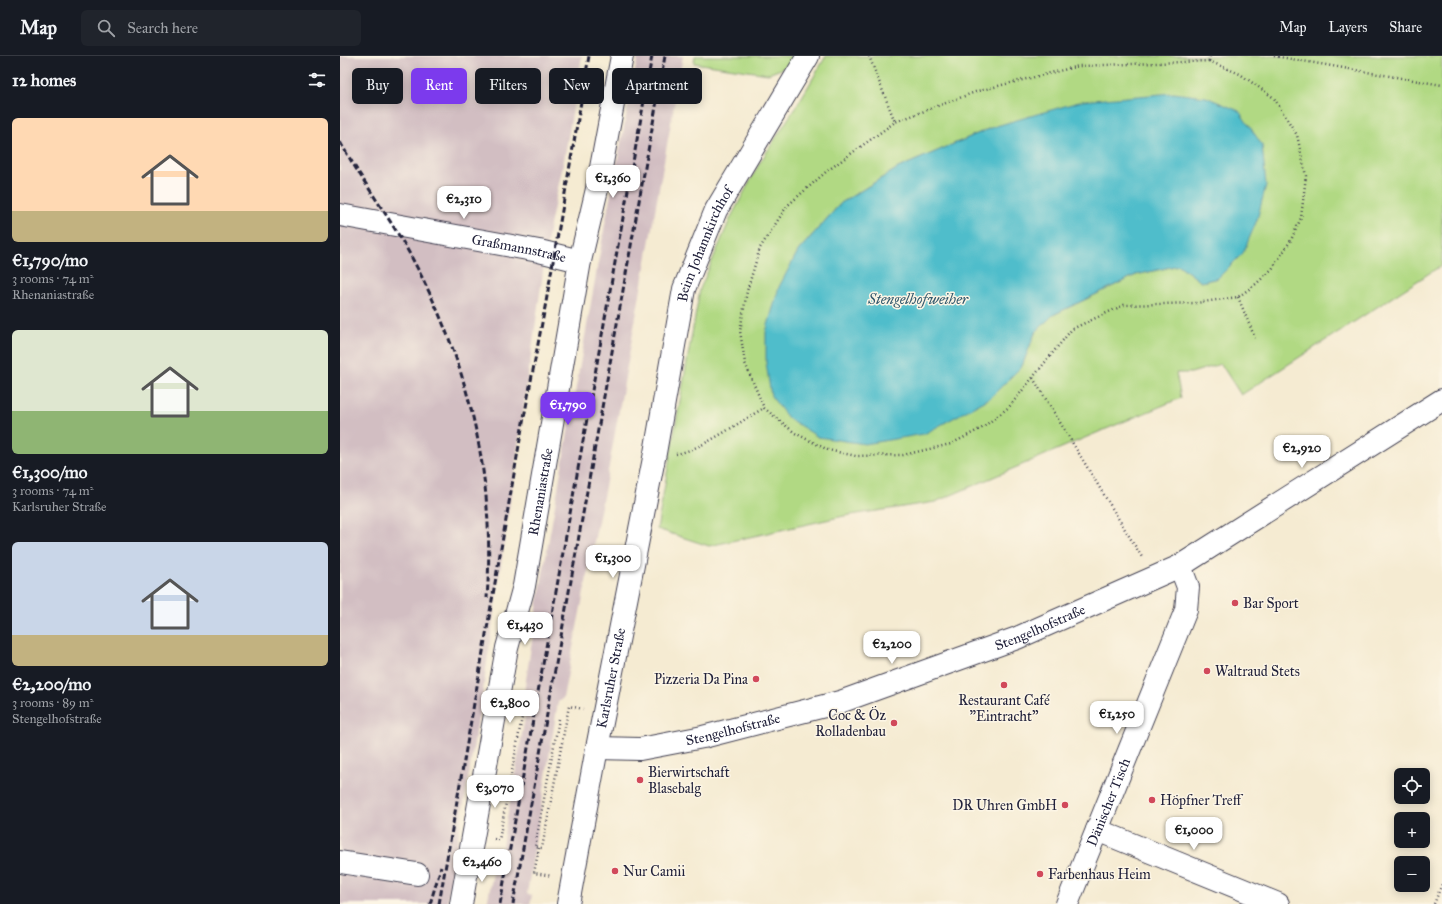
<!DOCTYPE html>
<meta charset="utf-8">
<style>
body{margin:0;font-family:"IM FELL Great Primer",serif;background:#20242c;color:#f1f3f6;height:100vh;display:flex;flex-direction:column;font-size:15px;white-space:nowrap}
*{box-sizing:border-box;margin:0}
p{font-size:13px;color:#9ea1a6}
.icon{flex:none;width:22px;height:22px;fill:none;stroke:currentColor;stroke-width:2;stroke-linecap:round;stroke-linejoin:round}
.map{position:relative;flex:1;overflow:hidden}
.side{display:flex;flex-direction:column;background:#171b24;width:340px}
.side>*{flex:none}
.banner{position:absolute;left:12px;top:12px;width:380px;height:36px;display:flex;gap:8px}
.buttons{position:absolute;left:1054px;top:712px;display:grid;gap:8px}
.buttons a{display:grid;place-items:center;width:36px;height:36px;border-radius:6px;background:#171b24;box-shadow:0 2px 10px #0003;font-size:20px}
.price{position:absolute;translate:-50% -34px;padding:0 9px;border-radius:8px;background:#fff;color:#222;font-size:13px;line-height:26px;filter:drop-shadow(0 1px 2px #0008)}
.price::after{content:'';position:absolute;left:50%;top:24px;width:12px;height:9px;margin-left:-6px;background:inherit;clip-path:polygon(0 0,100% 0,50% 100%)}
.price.selected{background:#7c3aed;color:#fff}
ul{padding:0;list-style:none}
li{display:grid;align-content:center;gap:8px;height:212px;padding:0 12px}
li span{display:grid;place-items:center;height:124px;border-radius:6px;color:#555}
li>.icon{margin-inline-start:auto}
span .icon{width:72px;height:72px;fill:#fffc;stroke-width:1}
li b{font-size:17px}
h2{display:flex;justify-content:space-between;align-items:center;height:48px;padding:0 12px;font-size:17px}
.tag{padding:0 14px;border-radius:6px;background:#171b24;box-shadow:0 2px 10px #0003;font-size:14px;line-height:36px}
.tag.selected{background:#7c3aed;color:#fff}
header{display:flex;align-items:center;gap:24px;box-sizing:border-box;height:56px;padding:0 20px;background:#171b24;border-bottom:1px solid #363941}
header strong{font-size:19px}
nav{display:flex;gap:22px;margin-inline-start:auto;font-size:14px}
.search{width:280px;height:36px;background:#20242c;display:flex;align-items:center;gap:10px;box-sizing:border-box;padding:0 14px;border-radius:6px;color:#9ea1a6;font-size:15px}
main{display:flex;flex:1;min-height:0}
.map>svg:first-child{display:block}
.industrial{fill:#d2bec2}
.green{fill:#b1d983;stroke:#6a7e5f;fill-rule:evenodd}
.water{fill:#50bdcb;stroke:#397083}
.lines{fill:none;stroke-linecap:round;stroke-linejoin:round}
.street-casing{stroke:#424052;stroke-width:24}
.secondary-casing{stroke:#424052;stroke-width:24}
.path{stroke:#424052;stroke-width:2.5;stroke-dasharray:1 3;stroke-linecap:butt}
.street{stroke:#fff;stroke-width:22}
.secondary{stroke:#fff;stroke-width:22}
.rail{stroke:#22223b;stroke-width:3;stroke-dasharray:6 3;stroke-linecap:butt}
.poi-dot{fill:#d1495b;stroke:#fcf5e5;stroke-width:1.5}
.labels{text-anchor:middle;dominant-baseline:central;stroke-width:3;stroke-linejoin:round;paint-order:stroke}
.street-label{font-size:14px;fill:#22223b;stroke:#fcf5e5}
.poi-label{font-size:14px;fill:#22223b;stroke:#fcf5e5;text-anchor:start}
.water-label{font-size:15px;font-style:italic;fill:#32586d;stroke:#fcf5e5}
</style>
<header>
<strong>Map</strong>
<div class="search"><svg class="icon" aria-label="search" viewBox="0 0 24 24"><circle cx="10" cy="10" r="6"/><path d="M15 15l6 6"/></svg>Search here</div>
<nav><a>Map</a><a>Layers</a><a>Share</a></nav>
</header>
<main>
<section class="side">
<h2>12 homes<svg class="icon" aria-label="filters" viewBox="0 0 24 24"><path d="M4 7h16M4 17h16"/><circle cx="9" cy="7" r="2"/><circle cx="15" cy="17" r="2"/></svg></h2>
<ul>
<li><span style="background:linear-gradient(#ffd9b3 75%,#c2b280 0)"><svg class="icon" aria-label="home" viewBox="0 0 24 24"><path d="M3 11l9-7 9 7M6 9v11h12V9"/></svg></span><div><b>€1,790/mo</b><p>3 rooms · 74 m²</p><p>Rhenaniastraße</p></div></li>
<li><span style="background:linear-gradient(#dfe7d0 65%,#8fb573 0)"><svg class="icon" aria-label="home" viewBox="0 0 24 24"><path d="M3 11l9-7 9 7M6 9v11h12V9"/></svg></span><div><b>€1,300/mo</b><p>3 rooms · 74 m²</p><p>Karlsruher Straße</p></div></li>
<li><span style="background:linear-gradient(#c9d6e8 75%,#c2b280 0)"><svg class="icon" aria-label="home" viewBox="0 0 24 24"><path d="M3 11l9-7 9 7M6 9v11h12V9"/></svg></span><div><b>€2,200/mo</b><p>3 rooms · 89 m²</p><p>Stengelhofstraße</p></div></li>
</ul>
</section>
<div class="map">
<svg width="1102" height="848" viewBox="0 0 1102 848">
<rect width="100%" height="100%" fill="#fcf5e5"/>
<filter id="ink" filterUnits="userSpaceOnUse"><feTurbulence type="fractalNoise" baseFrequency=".025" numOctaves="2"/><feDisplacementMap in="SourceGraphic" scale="8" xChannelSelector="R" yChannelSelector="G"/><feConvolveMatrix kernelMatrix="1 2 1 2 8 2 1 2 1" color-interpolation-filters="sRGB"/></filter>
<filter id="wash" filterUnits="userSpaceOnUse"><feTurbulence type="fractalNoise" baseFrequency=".012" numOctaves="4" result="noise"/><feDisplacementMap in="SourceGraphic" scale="16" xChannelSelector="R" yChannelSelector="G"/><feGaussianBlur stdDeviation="0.9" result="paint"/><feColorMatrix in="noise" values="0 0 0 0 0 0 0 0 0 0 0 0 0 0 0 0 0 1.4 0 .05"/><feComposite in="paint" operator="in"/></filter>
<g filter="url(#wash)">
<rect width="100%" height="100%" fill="#f5ebd2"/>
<!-- industrial -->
<g class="industrial">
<polygon points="0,0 242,0 224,104 209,174 143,634 107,848 0,848"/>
<polygon points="298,0 343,0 269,410 223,642 218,646 187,838 192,839 190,848 147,848 153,817 157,817 177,707 189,638 184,637 198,545 265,168"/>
</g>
<!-- green -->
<g class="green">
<polygon points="355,0 454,0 449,10 428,18 354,7"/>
<path d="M486,0H1102V209L901,339L881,308L851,317H836L841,342L754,378L595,446L504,460L369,490L317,473L360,233L391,161L419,108L462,41ZM653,71L903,197L878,222L861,226L839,209L796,219L713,259L695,277L682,310L458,195L501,147L558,112Z"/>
</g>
<!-- water -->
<polygon class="water" points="833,37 866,41 899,55 922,89 926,129 917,164 903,197 878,222 861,226 839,209 796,219 713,259 695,277 682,310 650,342 584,378 525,388 478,381 448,362 431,340 426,307 426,276 439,231 458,195 501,147 558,112 653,71 742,45"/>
</g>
<g filter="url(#ink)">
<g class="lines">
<!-- street casing -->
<g class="street-casing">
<g id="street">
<path id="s1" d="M0,159L199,195L240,205"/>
<path id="s2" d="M257,692L300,693L363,681L500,646L677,582L840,510L1102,344"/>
<polyline points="757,774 938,848"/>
<polyline points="0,806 77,818"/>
<path id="s3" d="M228,848L257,692L315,397L344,233L376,154L468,0"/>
<path id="s4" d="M727,848L846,554L848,531L840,510"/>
</g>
</g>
<!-- secondary casing -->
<g class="secondary-casing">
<g id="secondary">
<path id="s5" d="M121,848L167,592L184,530L240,205L257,133L282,0"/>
</g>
</g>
<!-- path -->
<g class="path">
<polyline points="529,0 555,66"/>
<polyline points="934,0 1102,29"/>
<polygon points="869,5 900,18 934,42 957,79 966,120 961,162 951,184 932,213 916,228 898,241 856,247 784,249 732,273 669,351 642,372 611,388 563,399 516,400 488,394 455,377 424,352 405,307 400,275 407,235 420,192 447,150 487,115 555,66 638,35 739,10"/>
<polyline points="869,5 870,0"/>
<polyline points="898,241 915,282"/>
<polyline points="693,322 803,503"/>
<path d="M336,398C363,393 399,366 424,352"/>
<polyline points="219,663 195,791 202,792 229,650 243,653"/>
<polyline points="154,783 159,784 183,656"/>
<polyline points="199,792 194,817 212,820"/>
<polyline points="1094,848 1102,828"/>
</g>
<!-- street -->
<use href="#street" class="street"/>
<!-- secondary -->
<use href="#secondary" class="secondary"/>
<!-- rail -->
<g class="rail">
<path d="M0,86C23,126 50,162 72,202C129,308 156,422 147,542"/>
<polyline points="90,848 101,811"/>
<polyline points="99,848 182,372 206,246 249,0"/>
<polyline points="160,848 312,0"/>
<polyline points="173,848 325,0"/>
</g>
</g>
</g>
<!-- markers -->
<g class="poi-dot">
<circle cx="895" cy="547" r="4"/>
<circle cx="867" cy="615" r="4"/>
<circle cx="416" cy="623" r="4"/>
<circle cx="664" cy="629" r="4"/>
<circle cx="554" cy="667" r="4"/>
<circle cx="300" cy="724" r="4"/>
<circle cx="812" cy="744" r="4"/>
<circle cx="725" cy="749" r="4"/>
<circle cx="275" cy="815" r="4"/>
<circle cx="700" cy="818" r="4"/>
</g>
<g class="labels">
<!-- street labels -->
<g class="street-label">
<text stroke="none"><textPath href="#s3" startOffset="675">Beim Johannkirchhof</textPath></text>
<text stroke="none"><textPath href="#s1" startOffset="182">Graßmannstraße</textPath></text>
<text stroke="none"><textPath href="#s5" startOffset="420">Rhenaniastraße</textPath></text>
<text stroke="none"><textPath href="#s2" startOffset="462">Stengelhofstraße</textPath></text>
<text stroke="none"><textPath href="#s3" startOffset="230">Karlsruher Straße</textPath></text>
<text stroke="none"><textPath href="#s2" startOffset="138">Stengelhofstraße</textPath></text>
<text stroke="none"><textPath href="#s4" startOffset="110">Dänischer Tisch</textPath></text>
</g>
<!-- poi labels -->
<g class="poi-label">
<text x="903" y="547">Bar Sport</text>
<text x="875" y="615">Waltraud Stets</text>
<text x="408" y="623" text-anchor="end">Pizzeria Da Pina</text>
<text x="664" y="644" text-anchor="middle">Restaurant Café<tspan x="664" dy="16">"Eintracht"</tspan></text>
<text x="546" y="659" text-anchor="end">Coc &amp; Öz<tspan x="546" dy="16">Rolladenbau</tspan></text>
<text x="308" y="716">Bierwirtschaft<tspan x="308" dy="16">Blasebalg</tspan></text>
<text x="820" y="744">Höpfner Treff</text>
<text x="717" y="749" text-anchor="end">DR Uhren GmbH</text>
<text x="283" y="815">Nur Camii</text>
<text x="708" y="818">Farbenhaus Heim</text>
</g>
<!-- water labels -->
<g class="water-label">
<text x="578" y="243">Stengelhofweiher</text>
</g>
</g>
</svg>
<div class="buttons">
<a><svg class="icon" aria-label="locate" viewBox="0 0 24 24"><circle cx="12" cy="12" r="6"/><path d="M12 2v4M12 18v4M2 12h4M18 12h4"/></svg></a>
<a>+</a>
<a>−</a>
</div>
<b class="price" style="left:273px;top:143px">€1,360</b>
<b class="price" style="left:124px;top:164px">€2,310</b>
<b class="price selected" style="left:228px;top:370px">€1,790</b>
<b class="price" style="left:962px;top:413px">€2,920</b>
<b class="price" style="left:273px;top:523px">€1,300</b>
<b class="price" style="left:185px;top:590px">€1,430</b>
<b class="price" style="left:552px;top:609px">€2,200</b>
<b class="price" style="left:170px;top:668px">€2,800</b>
<b class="price" style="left:777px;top:679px">€1,250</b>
<b class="price" style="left:155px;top:753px">€3,070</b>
<b class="price" style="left:854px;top:795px">€1,000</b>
<b class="price" style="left:142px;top:827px">€2,460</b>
<div class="banner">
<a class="tag">Buy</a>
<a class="tag selected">Rent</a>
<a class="tag">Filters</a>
<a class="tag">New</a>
<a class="tag">Apartment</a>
</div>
</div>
</main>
